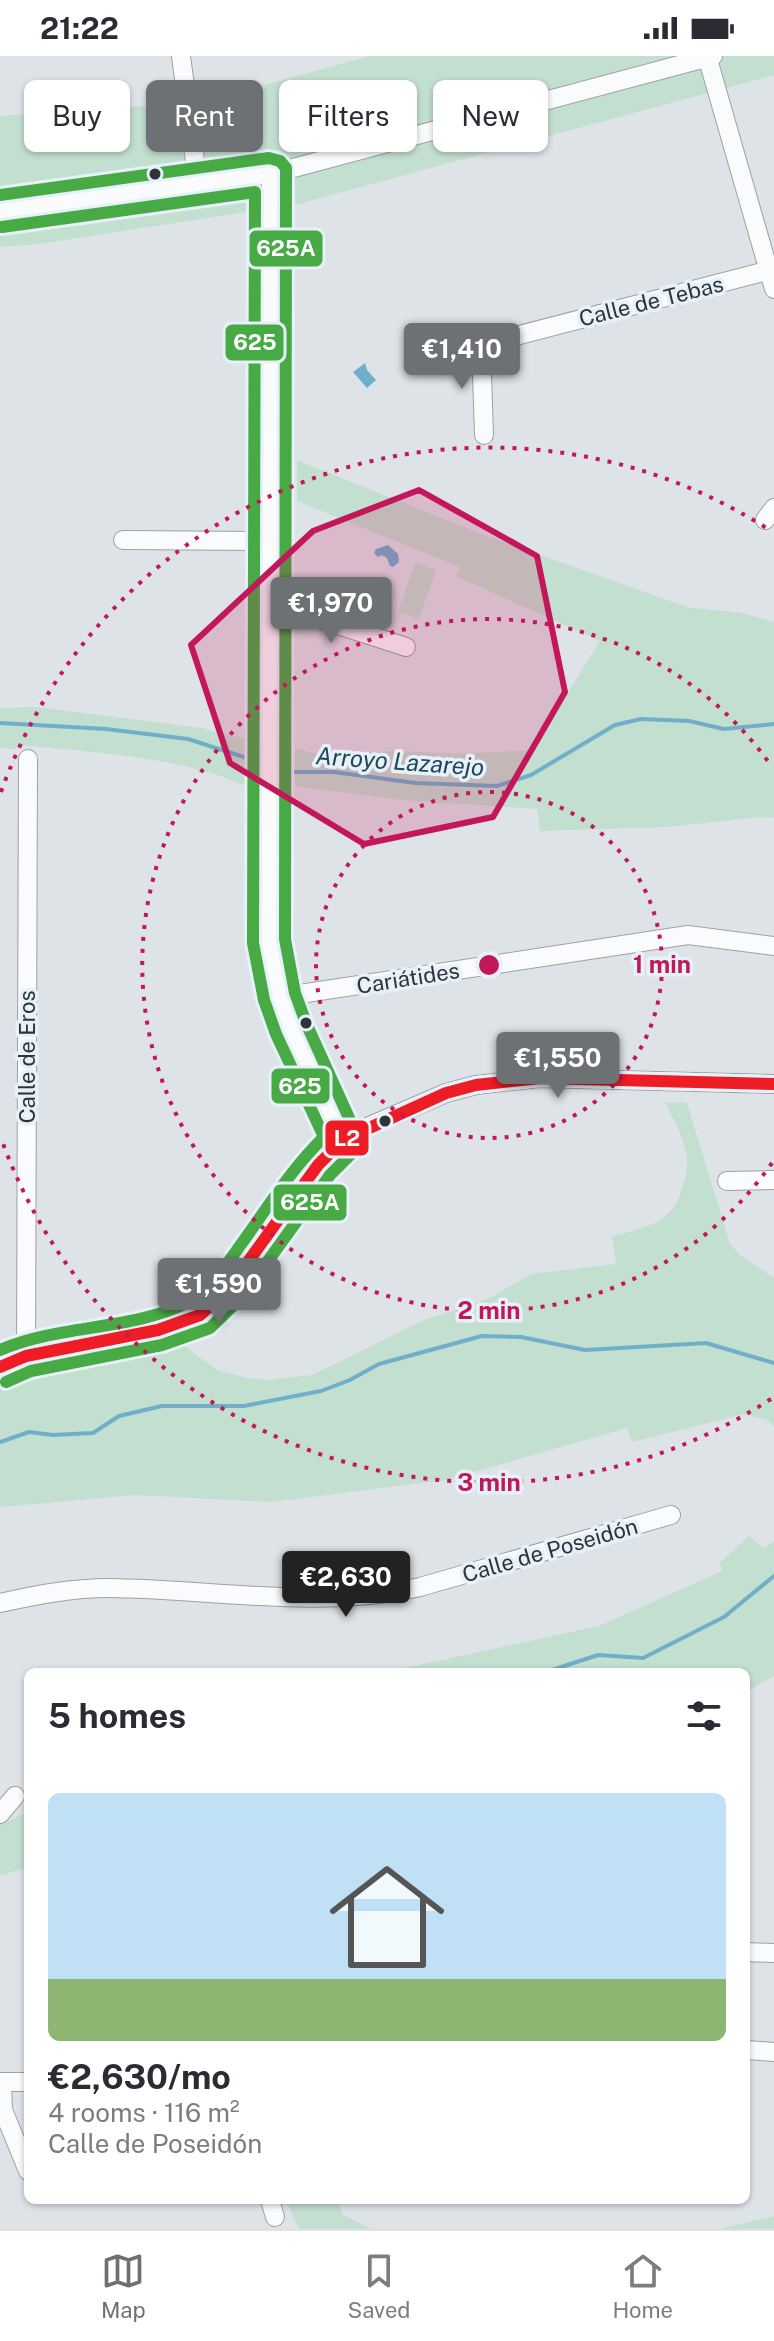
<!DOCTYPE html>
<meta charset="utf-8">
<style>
body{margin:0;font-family:"Public Sans",sans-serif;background:#f2f2f3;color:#2b2b33;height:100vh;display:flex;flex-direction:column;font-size:30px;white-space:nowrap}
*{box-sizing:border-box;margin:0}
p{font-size:26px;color:#7c7c81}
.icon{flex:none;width:44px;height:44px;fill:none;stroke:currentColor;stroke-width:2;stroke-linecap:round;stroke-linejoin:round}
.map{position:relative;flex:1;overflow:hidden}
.side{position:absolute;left:24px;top:1612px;width:726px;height:536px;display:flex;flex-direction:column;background:#fff;border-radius:12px;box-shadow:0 2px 6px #0004}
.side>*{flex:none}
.hud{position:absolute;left:24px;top:24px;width:726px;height:72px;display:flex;gap:16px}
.price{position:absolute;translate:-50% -68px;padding:0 18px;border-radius:8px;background:#6d7174;color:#fff;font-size:26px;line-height:52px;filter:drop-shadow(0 2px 4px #0008)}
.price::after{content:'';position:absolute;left:50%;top:48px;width:24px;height:18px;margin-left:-12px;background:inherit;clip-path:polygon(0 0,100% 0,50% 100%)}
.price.selected{background:#222;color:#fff}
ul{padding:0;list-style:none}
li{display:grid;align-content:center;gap:16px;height:424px;padding:0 24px}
li span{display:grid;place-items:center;height:248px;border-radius:12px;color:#555}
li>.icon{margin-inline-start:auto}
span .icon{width:144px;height:144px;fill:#fffc;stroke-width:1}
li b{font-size:34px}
h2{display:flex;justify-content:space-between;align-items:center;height:96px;padding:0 24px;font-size:34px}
.chip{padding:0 28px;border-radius:12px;background:#fff;box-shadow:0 2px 6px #0004;font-size:28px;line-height:72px}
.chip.selected{background:#6d7174;color:#fff}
.status{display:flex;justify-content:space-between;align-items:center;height:56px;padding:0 40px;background:#fff;direction:ltr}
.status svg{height:22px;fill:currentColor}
.tabs{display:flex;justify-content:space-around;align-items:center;height:112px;border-top:2px solid #e1e1e2;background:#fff;font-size:22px;color:#7c7c81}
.tabs a{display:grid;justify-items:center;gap:4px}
.tabs .selected{color:#6d7174}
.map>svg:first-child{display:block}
.green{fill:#c3dfcf}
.water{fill:#71aeca}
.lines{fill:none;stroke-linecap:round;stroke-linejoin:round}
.stream{stroke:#71aeca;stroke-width:4}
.minor-casing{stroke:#9da1a4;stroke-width:20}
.minor{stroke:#fafbfc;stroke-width:18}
.bus-1-casing{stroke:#e7f1f9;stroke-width:18}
.bus-2-casing{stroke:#e7f1f9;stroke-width:18}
.bus-3-casing{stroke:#e7f1f9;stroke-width:18}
.bus-1{stroke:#ee1c25;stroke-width:12}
.bus-2{stroke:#47aa45;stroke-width:12}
.bus-3{stroke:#47aa45;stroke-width:12}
.marked{fill:#c2185b;fill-opacity:0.2;stroke:#c2185b;stroke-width:6;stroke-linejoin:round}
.ring{fill:none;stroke:#c2185b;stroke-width:4;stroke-dasharray:4 8}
.bus-dot{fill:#303336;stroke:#e7f1f9;stroke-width:3}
.labels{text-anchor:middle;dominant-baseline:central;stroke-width:7;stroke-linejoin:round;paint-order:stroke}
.street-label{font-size:22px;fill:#303336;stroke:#e7f1f9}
.water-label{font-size:24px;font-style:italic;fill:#214658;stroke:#e7f1f9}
.centre{fill:#c2185b;stroke:#e7f1f9;stroke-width:4}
.ring-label{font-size:24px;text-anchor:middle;font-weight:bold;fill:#c2185b;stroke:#e7f1f9;stroke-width:7;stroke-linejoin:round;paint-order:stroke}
.line-badge{stroke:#e7f1f9;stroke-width:3}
.badge-label{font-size:22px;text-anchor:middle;font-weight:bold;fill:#fff}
</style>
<div class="status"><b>21:22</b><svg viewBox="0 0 49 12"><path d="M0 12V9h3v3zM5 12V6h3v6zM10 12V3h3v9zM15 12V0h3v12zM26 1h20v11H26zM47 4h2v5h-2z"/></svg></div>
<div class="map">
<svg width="774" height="2173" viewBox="0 0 774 2173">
<rect width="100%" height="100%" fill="#dee3e8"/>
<!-- green -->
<g class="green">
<polygon points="370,0 774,0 774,19 298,148 39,188 0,191 0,60 203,46"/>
<polygon points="297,404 481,478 690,552 738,556 774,566 774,762 761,761 667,771 540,775 537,753 402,744 295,730 295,692 318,699 396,695 462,698 532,694 600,585 456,520 460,511 297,445"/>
<polygon points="415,507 436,514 419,563 398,556"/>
<path d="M36,651L202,672L253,685V726L248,731C234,726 221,719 207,716C146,698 79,695 18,689L15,693L0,692V652Z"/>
<path d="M665,1046L687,1047L730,1188L740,1199L774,1222V1370L768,1364L744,1358L632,1386L627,1372L446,1424L272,1446L136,1439L0,1451V1332L45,1310L174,1282L217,1314L247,1322L268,1324L312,1319L422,1265L490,1242L531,1218L616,1208L612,1180C646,1172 674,1167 683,1129C687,1116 689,1106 685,1092C681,1076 672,1061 665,1046Z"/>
<polygon points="749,1480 764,1492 774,1485 774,1620 746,1636 746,1616 387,1616 599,1570 722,1515 720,1507"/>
<polygon points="28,1756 28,1812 0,1819 0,1769"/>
<polygon points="286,2144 339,2144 342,2158 371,2173 299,2173"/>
<polygon points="774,2160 774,2173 720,2173"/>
</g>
<!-- water -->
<g class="water">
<polygon points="365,307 367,314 376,324 367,332 353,316"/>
<polygon points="388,489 398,498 399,506 393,511 390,510 387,502 382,499 378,501 374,497 376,493"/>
</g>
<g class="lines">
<!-- stream -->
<g class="stream">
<polyline points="0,667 106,673 188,683 253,704"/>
<polyline points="294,716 334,716 416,727 497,730 531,719 615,669 641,663 689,665 724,673 774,668"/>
<polyline points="0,1386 29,1376 53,1379 93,1377 119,1360 162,1350 244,1350 321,1335 350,1324 379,1308 482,1280 521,1281 585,1294 706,1287 774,1307"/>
<polyline points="546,1616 598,1599 643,1602 724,1561 774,1520"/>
</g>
<!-- minor casing -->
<g class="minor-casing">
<g id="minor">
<polyline points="181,0 198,128"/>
<polyline points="707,0 774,233"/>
<polyline points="271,118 269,885 280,941 291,973 343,1084"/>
<polyline points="0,155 271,118 713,0"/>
<polyline points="481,289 484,379"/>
<polyline points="446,298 774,213"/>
<polyline points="765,464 774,452"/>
<polyline points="123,484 270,485"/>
<polyline points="270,547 406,591"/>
<polyline points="280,941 688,879 774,890"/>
<polyline points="727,1125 774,1124"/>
<polyline points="26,1300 28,703"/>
<polyline points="0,1311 26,1300 158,1274 200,1259 229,1232 318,1109 343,1084 365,1072 446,1037 476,1029 540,1022 774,1028"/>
<path d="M0,1547C36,1539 72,1532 109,1532C212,1533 317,1554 420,1531L671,1459"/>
<polyline points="0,1758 15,1740"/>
<polyline points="746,1896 774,1897"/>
<polyline points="746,1994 774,1996"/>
<polyline points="0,2026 28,2026"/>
<polyline points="2,2027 3,2054 28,2115"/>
<polyline points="270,2144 275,2161"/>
</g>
</g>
<!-- minor -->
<use href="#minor" class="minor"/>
<!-- bus-1 casing -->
<g class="bus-1-casing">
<polyline id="bus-1" points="0,1311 26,1300 158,1274 200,1259 229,1232 318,1109 343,1084 446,1037 476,1029 540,1022 774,1028"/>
</g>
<!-- bus-2 casing -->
<g class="bus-2-casing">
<path id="bus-2" d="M0,1294C60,1268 131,1275 189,1246C212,1235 227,1207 242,1187C268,1151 292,1112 324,1081L276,978L264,944L253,887L255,136L2,171"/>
</g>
<!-- bus-3 casing -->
<g class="bus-3-casing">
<polyline id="bus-3" points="0,139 269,102 280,105 286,112 285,883 295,937 306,967 359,1084 355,1094 330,1119 242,1241 210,1272 162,1289 31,1315 6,1326"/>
</g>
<!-- bus-1 -->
<use href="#bus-1" class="bus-1"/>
<!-- bus-2 -->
<use href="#bus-2" class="bus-2"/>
<!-- bus-3 -->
<use href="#bus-3" class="bus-3"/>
</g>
<!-- marked area -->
<path class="marked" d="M419,434L537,500L565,636L493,761L364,788L230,707L191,589L313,475Z"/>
<!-- distance rings -->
<g class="ring">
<circle cx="489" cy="909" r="173"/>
<path d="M772 1107A346 346 0 1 1 772 711"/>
<path d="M771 1343A518 518 0 0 1 1 1082M1 736A518 518 0 0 1 771 475"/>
</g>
<!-- markers -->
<g class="bus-dot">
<circle cx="155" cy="118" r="7"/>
<circle cx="306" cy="967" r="7"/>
<circle cx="385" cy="1065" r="7"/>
</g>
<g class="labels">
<!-- street labels -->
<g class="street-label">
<text transform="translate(651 245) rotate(-14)">Calle de Tebas</text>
<text transform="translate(408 922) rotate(-9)">Cariátides</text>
<text transform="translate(27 1001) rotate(-90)">Calle de Eros</text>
<text transform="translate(550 1494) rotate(-16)">Calle de Poseidón</text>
</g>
<!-- water labels -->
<g class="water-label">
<text transform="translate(400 705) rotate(4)">Arroyo Lazarejo</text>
</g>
</g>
<circle cx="489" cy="909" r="12" class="centre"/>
<g class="ring-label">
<text x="662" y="917">1 min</text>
<text x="489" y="1263">2 min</text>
<text x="489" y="1435">3 min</text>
</g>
<g class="line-badge">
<rect x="248" y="173" width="76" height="39" rx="8" fill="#47aa45"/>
<rect x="224" y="267" width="61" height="39" rx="8" fill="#47aa45"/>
<rect x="270" y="1011" width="61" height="38" rx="8" fill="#47aa45"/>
<rect x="324" y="1063" width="46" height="38" rx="8" fill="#ee1c25"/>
<rect x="272" y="1127" width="76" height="39" rx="8" fill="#47aa45"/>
</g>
<g class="badge-label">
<text x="286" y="200">625A</text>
<text x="255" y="294">625</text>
<text x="300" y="1038">625</text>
<text x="347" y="1090">L2</text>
<text x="310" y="1154">625A</text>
</g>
</svg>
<b class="price" style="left:462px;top:335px">€1,410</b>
<b class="price" style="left:331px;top:589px">€1,970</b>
<b class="price" style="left:558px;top:1044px">€1,550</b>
<b class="price" style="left:219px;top:1270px">€1,590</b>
<b class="price selected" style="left:346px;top:1563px">€2,630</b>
<div class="hud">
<a class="chip">Buy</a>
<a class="chip selected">Rent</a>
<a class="chip">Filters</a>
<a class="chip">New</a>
</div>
<section class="side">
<h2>5 homes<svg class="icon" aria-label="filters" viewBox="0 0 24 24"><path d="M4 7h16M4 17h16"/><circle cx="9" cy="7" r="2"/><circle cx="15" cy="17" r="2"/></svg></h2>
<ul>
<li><span style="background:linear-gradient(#bfe0f5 75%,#8fb573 0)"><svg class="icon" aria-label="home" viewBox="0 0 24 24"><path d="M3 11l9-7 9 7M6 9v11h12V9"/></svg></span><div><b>€2,630/mo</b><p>4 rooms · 116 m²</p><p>Calle de Poseidón</p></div></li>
</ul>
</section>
</div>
<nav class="tabs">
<a class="selected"><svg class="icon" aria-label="map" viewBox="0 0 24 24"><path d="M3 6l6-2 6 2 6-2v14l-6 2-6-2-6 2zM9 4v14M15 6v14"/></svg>Map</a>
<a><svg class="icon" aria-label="saved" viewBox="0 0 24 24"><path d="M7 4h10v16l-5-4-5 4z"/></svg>Saved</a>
<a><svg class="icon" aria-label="home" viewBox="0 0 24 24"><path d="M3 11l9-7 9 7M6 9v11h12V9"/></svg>Home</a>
</nav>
